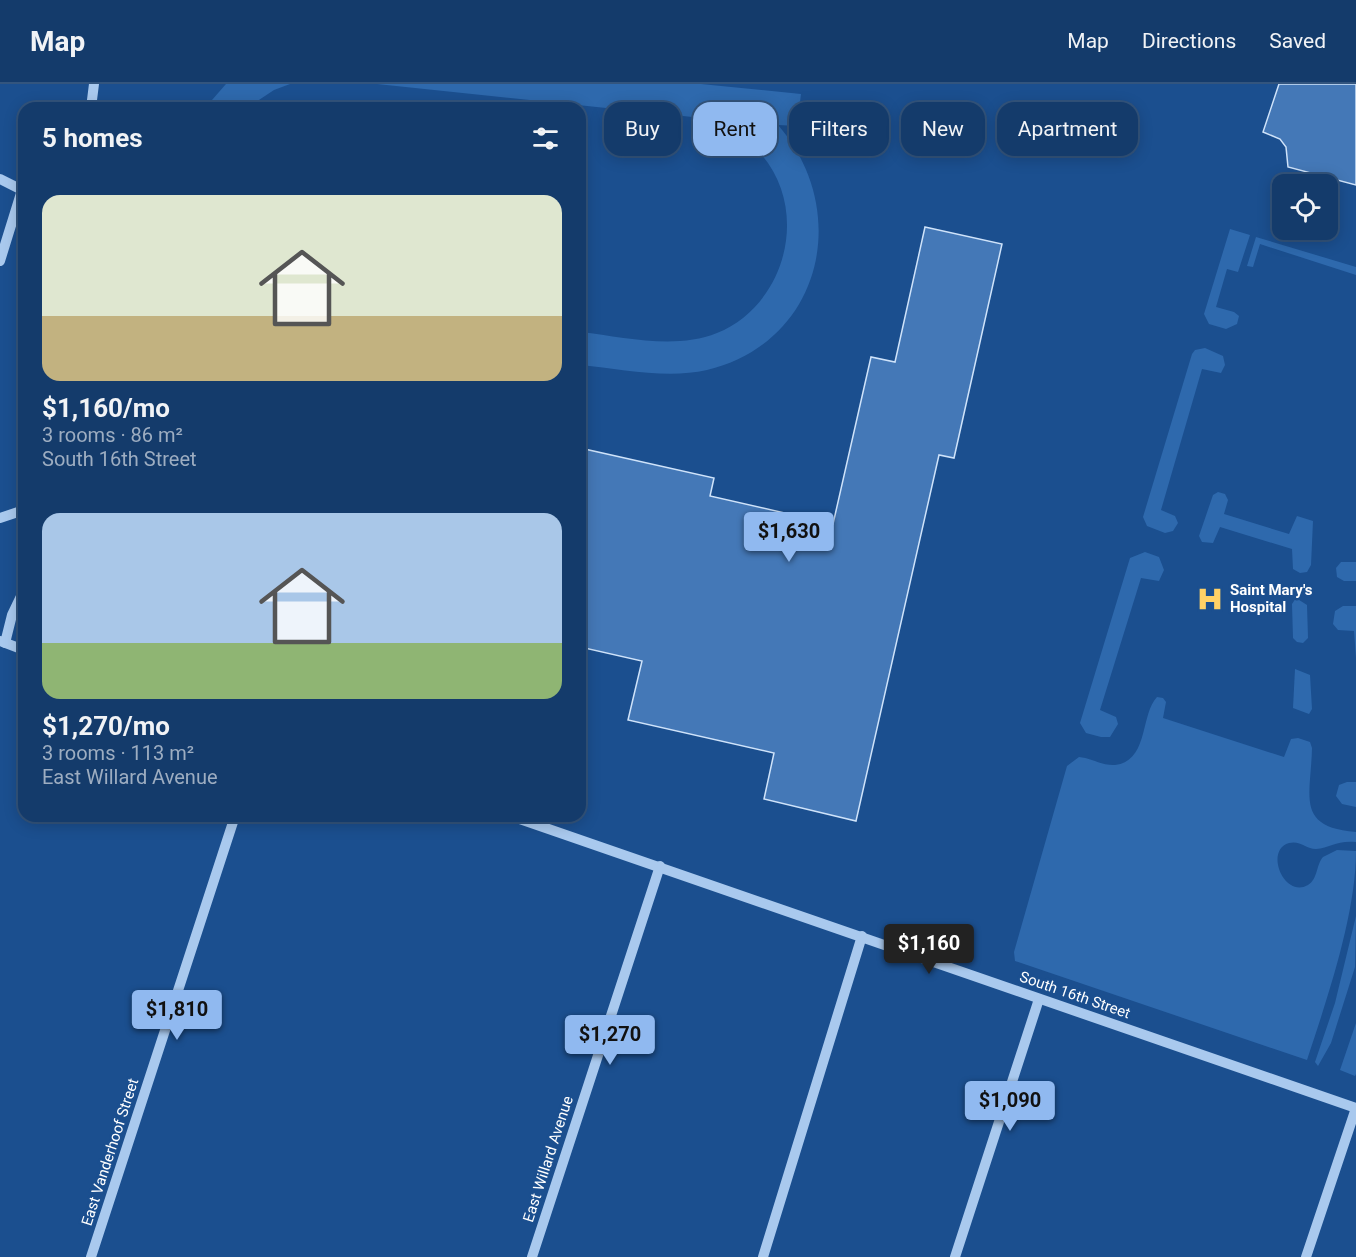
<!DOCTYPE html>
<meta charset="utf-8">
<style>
body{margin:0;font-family:Roboto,sans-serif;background:#214673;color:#f1f3f6;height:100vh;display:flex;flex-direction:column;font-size:22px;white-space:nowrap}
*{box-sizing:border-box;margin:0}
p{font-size:20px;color:#9dadc1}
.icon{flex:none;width:33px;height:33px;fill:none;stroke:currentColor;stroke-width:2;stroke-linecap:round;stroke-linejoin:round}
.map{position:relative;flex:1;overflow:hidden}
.drawer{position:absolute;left:18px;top:18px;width:568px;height:720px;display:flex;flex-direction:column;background:#143b6b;border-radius:18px;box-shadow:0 3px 15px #0003,0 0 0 2px #33557e}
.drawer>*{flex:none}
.guide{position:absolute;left:604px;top:18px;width:570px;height:54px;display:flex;gap:12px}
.controls{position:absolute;left:1272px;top:90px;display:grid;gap:12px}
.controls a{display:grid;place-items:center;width:66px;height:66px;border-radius:12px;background:#143b6b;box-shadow:0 3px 15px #0003,0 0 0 2px #33557e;font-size:30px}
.price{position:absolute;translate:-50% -51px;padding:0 14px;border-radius:6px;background:#90b9f0;color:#111;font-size:20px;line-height:39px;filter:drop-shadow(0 2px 3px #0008)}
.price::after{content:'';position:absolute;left:50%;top:36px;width:18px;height:14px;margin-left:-9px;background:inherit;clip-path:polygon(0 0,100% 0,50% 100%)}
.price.on{background:#222;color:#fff}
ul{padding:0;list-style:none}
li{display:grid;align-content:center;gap:12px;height:318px;padding:0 24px}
li span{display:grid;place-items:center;height:186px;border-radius:18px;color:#555}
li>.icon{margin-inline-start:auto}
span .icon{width:108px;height:108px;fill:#fffc;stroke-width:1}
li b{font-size:26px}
h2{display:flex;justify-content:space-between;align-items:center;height:72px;padding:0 24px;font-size:26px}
.pill{padding:0 21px;border-radius:18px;background:#143b6b;box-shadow:0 3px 15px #0003,0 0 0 2px #33557e;font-size:21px;line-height:54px}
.pill.on{background:#90b9f0;color:#111}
header{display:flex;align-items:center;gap:36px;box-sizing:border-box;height:84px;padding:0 30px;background:#143b6b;border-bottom:2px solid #33557e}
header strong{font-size:28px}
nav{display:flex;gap:33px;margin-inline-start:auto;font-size:21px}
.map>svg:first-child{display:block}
.green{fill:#2e69ad}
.building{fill:#4478b7;stroke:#cfe3fa;stroke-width:1.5}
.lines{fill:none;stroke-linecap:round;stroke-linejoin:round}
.minor{stroke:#a9c9ee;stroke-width:10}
.labels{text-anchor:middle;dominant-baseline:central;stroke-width:5;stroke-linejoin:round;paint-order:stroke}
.poi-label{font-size:15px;font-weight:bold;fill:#fff;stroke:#1b4f8f;text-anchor:start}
.street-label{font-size:15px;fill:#fff;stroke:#1b4f8f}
</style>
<header>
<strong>Map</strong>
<nav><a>Map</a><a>Directions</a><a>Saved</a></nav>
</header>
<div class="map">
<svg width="1356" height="1173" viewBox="0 0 1356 1173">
<rect width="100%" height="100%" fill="#1b4f8f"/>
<!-- green -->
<g class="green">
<polygon points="226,0 290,0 274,6 247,24 205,24"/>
<path d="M377,0H701L801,10L797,42L778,41C852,126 823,258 707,286C667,295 621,285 581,281V248C624,253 675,266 717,249C786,221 811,126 760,69C744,52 725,41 702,34Z"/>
<polygon points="1230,145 1250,151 1238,188 1227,185 1216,223 1234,228 1239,232 1237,240 1226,245 1209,240 1204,230"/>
<polygon points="1256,153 1356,183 1356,191 1260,160 1253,183 1247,182"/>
<polygon points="1205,264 1223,272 1225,281 1221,289 1202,285 1161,426 1175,432 1178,439 1173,447 1165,449 1147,442 1143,433 1192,270 1195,266"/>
<polygon points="1218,408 1225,410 1228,416 1224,430 1289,450 1297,432 1313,437 1311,481 1307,488 1300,489 1293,485 1292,465 1220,443 1213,459 1202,458 1199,452 1213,411"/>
<polygon points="1145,468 1159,473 1164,486 1159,497 1141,494 1100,626 1116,633 1118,640 1110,653 1101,653 1086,649 1080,639 1130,474"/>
<polygon points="1341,478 1356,478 1356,497 1344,497 1337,493 1336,484"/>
<polygon points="1296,514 1307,521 1308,554 1303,559 1297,558 1293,554 1292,520"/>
<polygon points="1343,522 1356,522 1356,574 1354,547 1338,546 1333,540 1335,527"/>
<polygon points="1295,585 1310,591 1312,625 1309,630 1293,624"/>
<path d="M1157,613L1163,614L1166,618L1163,634L1284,673L1291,655L1298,654L1310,658L1312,664C1311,712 1295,743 1356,748V758C1337,756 1330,764 1316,765C1306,765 1300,756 1289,759C1264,766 1284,815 1308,801C1318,795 1316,781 1323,773L1337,766L1356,767C1356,831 1327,915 1307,976L1015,877L1014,868L1067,682L1079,673C1091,674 1103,682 1115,681C1149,677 1140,631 1157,613Z"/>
<polygon points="1347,698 1356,698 1356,723 1342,720 1336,712 1339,701"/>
<polygon points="1356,832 1355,883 1331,959 1318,982 1315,978 1335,919"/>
<polygon points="1356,939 1356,990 1355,992 1340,986"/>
</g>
<!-- building -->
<g class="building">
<polygon points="1279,0 1356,0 1356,101 1288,83 1286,63 1280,55 1263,48"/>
<polygon points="925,143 1002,160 954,374 939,371 856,737 764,715 774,669 628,636 642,577 580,563 580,364 714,394 710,412 833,440 871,273 895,278"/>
</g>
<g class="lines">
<!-- minor -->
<g class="minor">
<polyline points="91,24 94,0"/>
<polyline points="0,95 22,106"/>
<polyline points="0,177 22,106 24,107"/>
<polyline points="0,434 24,426"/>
<polyline points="0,557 24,566"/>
<polyline points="5,559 12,531 24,506"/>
<polyline points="511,732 1356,1024"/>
<polyline points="91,1173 235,732"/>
<polyline points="532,1173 660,782"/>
<polyline points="763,1173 862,852"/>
<polyline points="955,1173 1039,915"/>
<polyline points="1306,1173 1356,1024"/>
</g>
</g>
<!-- icons -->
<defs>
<g id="hospital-bare" transform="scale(2.07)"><path d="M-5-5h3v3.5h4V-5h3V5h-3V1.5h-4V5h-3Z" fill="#ffd166" stroke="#1b4f8f" stroke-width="2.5" paint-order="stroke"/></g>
</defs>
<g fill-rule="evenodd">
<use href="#hospital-bare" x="1210" y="515"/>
</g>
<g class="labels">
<!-- poi labels -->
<g class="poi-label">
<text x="1230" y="506">Saint Mary's<tspan x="1230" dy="17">Hospital</tspan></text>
</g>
<!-- street labels -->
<g class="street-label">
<text transform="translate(1075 911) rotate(19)">South 16th Street</text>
<text transform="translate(110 1068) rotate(-72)">East Vanderhoof Street</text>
<text transform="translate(548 1075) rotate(-72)">East Willard Avenue</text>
</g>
</g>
</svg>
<div class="controls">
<a><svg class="icon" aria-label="locate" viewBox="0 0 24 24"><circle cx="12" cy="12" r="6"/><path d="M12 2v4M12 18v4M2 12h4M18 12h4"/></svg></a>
</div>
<b class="price" style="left:789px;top:479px">$1,630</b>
<b class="price on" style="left:929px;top:891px">$1,160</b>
<b class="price" style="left:177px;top:957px">$1,810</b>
<b class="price" style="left:610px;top:982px">$1,270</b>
<b class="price" style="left:1010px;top:1048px">$1,090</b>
<div class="guide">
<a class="pill">Buy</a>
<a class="pill on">Rent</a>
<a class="pill">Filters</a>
<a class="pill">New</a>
<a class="pill">Apartment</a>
</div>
<section class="drawer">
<h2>5 homes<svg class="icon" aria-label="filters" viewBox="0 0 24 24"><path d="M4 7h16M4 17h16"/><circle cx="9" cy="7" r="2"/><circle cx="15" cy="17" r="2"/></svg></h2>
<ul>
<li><span style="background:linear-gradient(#dfe7d0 65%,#c2b280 0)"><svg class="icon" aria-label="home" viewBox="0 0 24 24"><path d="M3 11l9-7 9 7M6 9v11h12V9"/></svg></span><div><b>$1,160/mo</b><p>3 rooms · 86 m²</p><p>South 16th Street</p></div></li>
<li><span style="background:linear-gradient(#a9c7e8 70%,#8fb573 0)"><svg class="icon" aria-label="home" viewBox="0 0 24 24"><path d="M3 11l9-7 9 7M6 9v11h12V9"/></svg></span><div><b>$1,270/mo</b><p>3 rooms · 113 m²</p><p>East Willard Avenue</p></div></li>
</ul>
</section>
</div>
